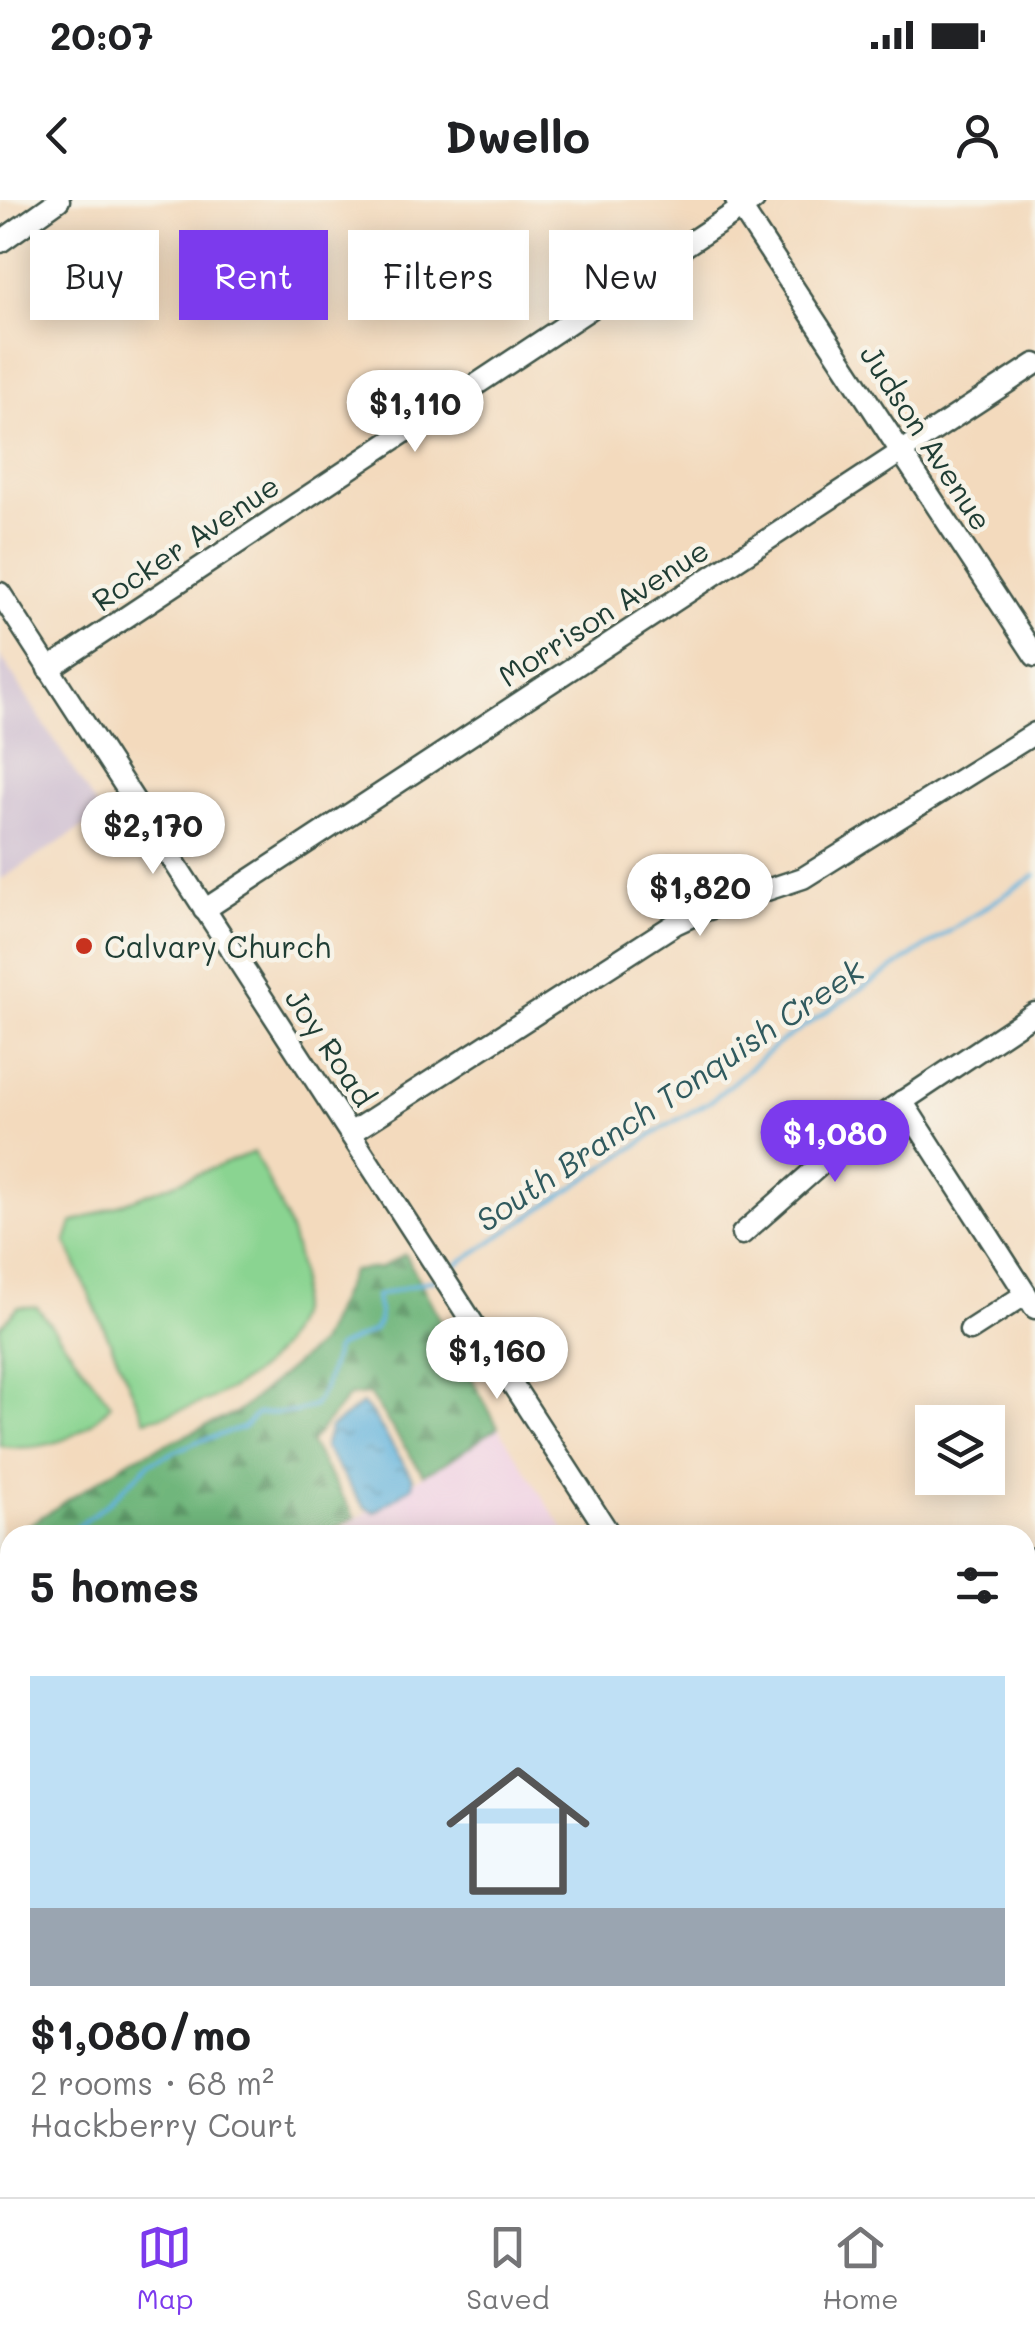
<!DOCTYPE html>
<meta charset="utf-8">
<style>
body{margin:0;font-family:Mali,sans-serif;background:#f6f6f6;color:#202124;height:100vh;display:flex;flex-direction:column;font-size:38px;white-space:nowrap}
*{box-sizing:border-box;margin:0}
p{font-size:32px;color:#757577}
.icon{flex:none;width:55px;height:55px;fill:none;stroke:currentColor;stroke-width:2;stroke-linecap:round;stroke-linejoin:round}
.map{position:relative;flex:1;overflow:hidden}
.side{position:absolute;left:0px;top:1325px;width:1035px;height:672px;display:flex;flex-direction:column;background:#fff;border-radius:30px 30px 0 0;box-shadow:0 5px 25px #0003}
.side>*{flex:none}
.guide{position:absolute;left:30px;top:30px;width:975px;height:90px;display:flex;gap:20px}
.controls{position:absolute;left:915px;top:1205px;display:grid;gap:20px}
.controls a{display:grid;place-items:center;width:90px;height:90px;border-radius:0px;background:#fff;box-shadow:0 5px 25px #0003;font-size:50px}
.price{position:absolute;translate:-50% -85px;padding:0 22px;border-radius:35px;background:#fff;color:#222;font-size:32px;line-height:65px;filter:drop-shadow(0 2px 5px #0008)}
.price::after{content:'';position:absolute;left:50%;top:60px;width:30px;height:22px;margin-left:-15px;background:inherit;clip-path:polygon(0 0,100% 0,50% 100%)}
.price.on{background:#7c3aed;color:#fff}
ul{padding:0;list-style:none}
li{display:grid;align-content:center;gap:20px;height:530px;padding:0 30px}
li span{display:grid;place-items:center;height:310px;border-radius:0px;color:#555}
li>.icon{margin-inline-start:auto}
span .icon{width:180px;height:180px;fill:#fffc;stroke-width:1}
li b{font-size:42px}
h2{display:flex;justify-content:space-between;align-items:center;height:120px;padding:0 30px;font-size:42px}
.pill{padding:0 35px;border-radius:0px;background:#fff;box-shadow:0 5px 25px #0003;font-size:35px;line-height:90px}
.pill.on{background:#7c3aed;color:#fff}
.status{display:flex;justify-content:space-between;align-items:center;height:70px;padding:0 50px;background:#fff;direction:ltr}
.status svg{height:28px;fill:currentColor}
header{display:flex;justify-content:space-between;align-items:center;height:130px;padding:0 30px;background:#fff;font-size:45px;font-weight:700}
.tabs{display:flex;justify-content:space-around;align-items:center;height:140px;border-top:2px solid #e0e0e0;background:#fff;font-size:28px;color:#757577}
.tabs a{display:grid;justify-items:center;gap:5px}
.tabs .on{color:#7c3aed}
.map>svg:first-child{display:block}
.built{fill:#f0d0e4}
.industrial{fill:#cebed1}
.grass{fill:url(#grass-tufts);stroke:#548862;stroke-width:2.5}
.forest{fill:url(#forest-firs);stroke:#477a58;stroke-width:2.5}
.pitch{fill:#8ad491;stroke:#548862;stroke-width:2.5}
.water{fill:url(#water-ripples);stroke:#407888;stroke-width:2.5}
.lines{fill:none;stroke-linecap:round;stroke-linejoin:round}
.stream{stroke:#62b3dd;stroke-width:4}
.taxiway{stroke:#898c78;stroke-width:38}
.minor-casing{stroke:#3f5549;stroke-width:25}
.minor{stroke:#fff;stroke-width:20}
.poi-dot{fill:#c8321e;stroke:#f7f3e8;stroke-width:4}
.labels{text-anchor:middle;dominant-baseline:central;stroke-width:9;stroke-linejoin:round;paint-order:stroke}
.street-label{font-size:30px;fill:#1f3d34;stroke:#f7f3e8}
.poi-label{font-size:30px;fill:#1f3d34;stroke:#f7f3e8;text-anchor:start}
.water-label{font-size:32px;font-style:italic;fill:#305a5e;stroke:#f7f3e8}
</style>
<div class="status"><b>20:07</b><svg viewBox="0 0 49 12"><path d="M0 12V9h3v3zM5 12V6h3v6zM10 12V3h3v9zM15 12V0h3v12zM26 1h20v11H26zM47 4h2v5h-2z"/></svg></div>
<header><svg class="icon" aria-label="back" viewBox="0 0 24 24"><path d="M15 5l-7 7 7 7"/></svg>Dwello<svg class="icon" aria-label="person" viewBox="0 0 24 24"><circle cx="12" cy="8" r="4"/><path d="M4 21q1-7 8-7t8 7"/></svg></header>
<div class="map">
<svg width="1035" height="1997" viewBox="0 0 1035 1997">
<defs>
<pattern id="grass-tufts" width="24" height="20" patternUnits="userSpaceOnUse" patternTransform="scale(2.5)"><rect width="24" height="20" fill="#8ad491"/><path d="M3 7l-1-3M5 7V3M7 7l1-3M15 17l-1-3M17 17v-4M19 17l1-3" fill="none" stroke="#70ad77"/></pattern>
<pattern id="forest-firs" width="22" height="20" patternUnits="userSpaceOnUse" patternTransform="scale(2.5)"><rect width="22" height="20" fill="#6fb67b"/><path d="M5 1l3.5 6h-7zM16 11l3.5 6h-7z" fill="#5b9566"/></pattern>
<pattern id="water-ripples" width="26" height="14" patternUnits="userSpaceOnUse" patternTransform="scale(2.5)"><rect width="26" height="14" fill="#62b3dd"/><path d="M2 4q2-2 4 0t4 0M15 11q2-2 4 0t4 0" fill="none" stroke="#5093b4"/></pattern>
</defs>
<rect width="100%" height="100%" fill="#f7f3e8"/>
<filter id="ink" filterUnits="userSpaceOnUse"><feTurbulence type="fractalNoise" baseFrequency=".01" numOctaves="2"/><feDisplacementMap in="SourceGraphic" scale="20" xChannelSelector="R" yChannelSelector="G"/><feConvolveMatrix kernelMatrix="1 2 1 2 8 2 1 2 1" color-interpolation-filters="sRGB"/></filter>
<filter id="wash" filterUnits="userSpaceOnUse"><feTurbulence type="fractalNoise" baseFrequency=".0048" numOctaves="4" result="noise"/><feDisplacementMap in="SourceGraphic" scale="40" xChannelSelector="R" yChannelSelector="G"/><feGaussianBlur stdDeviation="2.25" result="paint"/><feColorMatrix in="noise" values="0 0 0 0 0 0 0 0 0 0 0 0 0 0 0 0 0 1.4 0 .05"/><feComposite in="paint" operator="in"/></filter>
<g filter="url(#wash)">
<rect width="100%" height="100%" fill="#f3dabd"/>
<!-- built -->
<g class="built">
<polygon points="498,1227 567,1335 331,1335"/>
<polygon points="10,1486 10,1826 0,1832 0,1493"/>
</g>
<!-- industrial -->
<polygon class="industrial" points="0,455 102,615 0,680"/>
<!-- grass -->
<polygon class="grass" points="1035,1787 1035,1915 1025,1900 1025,1794"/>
<!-- forest -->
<g class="forest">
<polygon points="405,1054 498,1227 447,1262 423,1274 369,1194 349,1196 310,1243 355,1317 324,1335 13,1335 132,1259 238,1212 319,1144 352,1071 380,1068"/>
<polygon points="1035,1373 1035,1505 1025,1512 1025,1380"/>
<polygon points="1035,1572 1035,1706 1025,1712 1025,1600 1033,1590 1030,1579"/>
</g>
<!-- pitch -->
<g class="pitch">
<path d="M254,952C273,991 296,1031 300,1075C306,1165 218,1203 145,1220L66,1042L72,1023Z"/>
<path d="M18,1107H37L111,1204C81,1239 46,1252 0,1246V1127Z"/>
</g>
<!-- water -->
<polygon class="water" points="362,1204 372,1214 413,1278 412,1286 375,1312 364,1307 324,1247 330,1228"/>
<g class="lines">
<!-- stream -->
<g class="stream">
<polyline points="447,1071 666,926 711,901 779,843 1035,675"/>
<path d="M67,1335L108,1303L150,1263L196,1242L243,1228L257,1214L295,1212L314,1206L324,1189L336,1148C348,1139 376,1136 379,1121C381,1114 376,1103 376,1096L435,1079"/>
<polyline points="0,1393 10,1379"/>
</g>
<!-- taxiway -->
<g class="taxiway">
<polyline points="793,1988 799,1997"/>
<polyline points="535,1997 546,1988"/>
<polyline points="692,1997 706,1988"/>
<polyline points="751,1997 766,1988"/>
</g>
</g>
</g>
<g filter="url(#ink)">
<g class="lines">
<!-- minor casing -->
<g class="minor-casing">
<g id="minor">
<polyline points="736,0 1035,456"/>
<polyline points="0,42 59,0"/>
<polyline points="0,393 610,1335"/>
<polyline points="48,469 754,0"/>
<polyline points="204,710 1035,164"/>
<polyline points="902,901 1035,1108"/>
<polyline points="352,932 675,724 703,711 803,678 1035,533"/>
<polyline points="742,1034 861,929 1035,813"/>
<polyline points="970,1130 1026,1094"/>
<polyline points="1025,1365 1035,1358"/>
<polyline points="0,1869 10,1862"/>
<polyline points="1025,1978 1035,1993"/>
<polyline points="234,1988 240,1997"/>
</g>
</g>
<!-- minor -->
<use href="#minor" class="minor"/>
</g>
</g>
<!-- markers -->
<circle class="poi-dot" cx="84" cy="746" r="10"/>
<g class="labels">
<!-- street labels -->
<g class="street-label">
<text transform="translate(927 237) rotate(57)">Judson Avenue</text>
<text transform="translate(185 342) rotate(-34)">Rocker Avenue</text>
<text transform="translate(603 412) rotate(-33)">Morrison Avenue</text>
<text transform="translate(331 847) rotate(56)">Joy Road</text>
</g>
<!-- poi labels -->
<g class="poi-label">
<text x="104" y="746">Calvary Church</text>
</g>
<!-- water labels -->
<g class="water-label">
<text transform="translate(669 894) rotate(-34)">South Branch Tonquish Creek</text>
</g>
</g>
</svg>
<div class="controls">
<a><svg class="icon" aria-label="layers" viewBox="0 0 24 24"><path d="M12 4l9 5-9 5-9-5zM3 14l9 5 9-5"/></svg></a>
</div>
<b class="price" style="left:415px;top:255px">$1,110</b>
<b class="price" style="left:153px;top:677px">$2,170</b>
<b class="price" style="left:700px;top:739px">$1,820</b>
<b class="price on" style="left:835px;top:985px">$1,080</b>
<b class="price" style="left:497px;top:1202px">$1,160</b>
<div class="guide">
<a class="pill">Buy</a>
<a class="pill on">Rent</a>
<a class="pill">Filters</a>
<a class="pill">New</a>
</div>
<section class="side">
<h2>5 homes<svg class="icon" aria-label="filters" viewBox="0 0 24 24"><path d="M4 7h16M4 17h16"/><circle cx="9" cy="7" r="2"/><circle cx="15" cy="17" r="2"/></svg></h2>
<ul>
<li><span style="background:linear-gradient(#bfe0f5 75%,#9aa5b1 0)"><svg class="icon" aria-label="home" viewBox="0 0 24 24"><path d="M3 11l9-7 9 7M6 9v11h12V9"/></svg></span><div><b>$1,080/mo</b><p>2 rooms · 68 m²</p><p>Hackberry Court</p></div></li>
</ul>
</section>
</div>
<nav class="tabs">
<a class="on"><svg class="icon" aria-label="map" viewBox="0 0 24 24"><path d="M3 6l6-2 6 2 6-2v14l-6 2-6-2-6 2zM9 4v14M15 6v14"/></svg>Map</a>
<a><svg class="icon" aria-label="saved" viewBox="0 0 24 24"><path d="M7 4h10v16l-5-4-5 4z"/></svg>Saved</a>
<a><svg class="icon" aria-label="home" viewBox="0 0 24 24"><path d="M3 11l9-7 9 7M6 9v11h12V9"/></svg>Home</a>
</nav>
